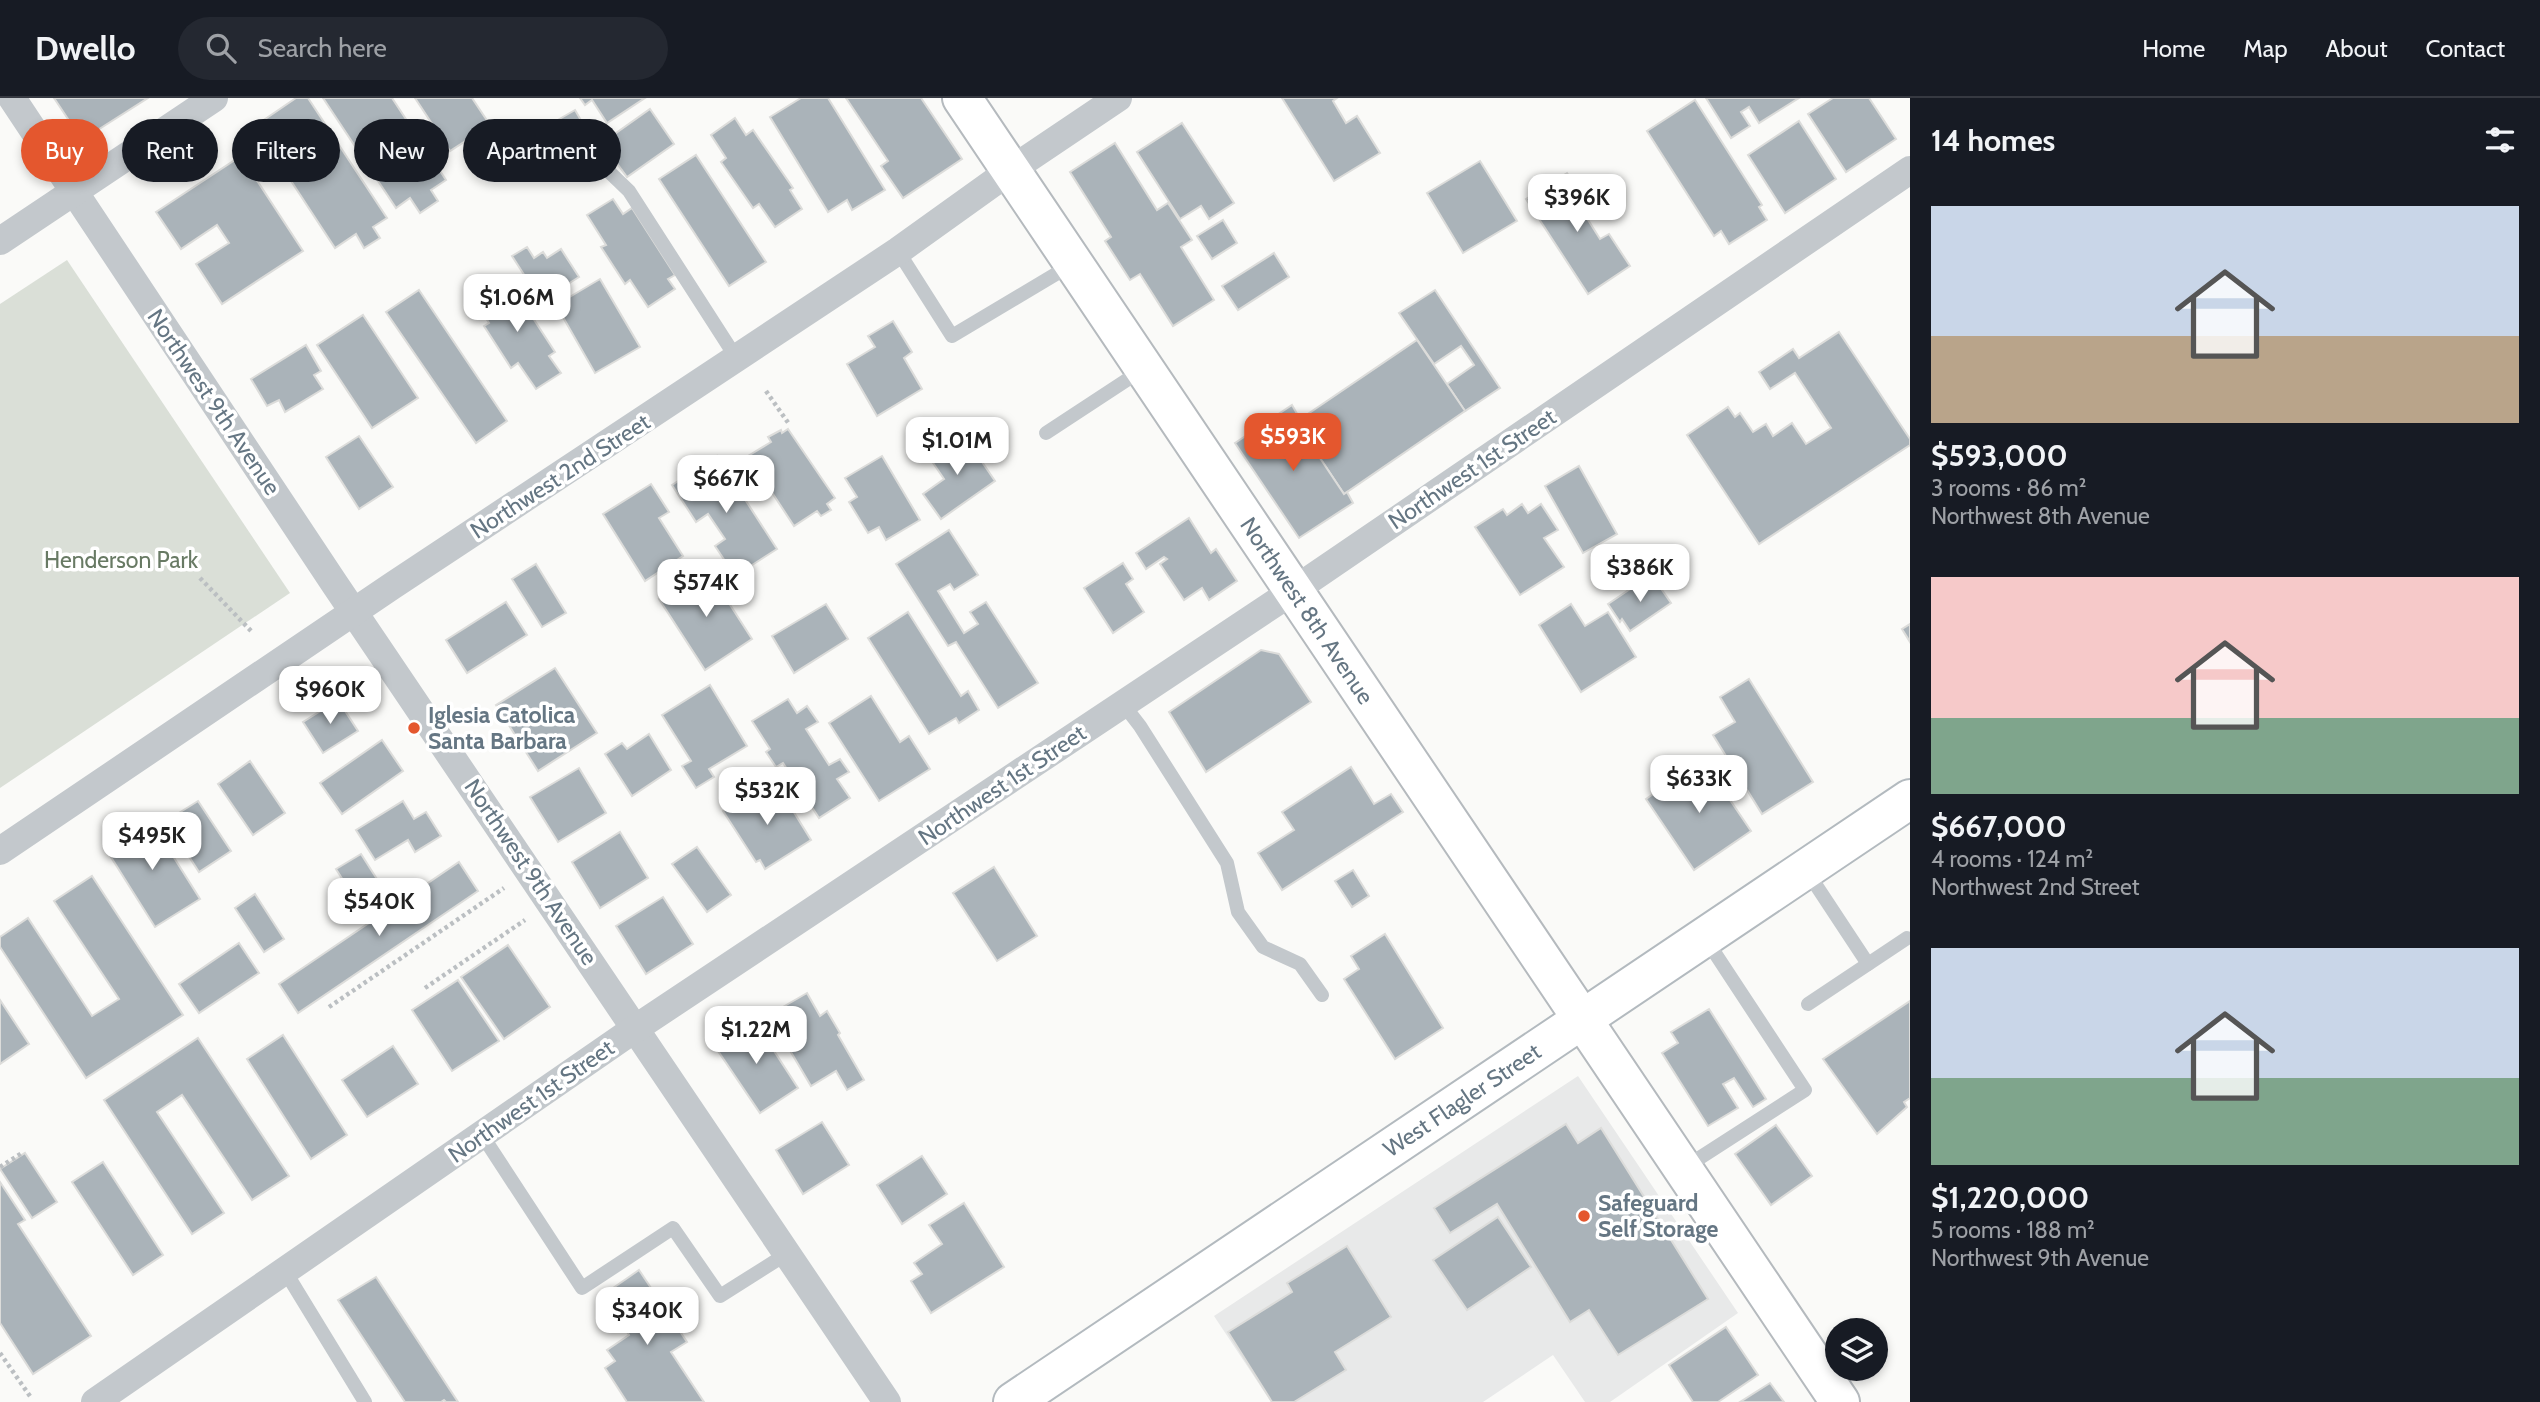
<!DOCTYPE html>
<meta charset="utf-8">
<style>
body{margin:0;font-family:Cabin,sans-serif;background:#242831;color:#f1f3f6;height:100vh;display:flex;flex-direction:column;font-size:26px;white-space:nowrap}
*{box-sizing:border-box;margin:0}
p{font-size:23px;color:#9ea1a6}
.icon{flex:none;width:38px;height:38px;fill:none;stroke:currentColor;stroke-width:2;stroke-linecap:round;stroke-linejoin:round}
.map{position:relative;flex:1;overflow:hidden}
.sheet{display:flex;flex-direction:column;background:#171b24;width:630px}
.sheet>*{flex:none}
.top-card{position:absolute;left:21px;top:21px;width:665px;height:63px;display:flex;gap:14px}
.controls{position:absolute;left:1825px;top:1220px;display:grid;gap:14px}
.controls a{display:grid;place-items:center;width:63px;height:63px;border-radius:50%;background:#171b24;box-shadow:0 4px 10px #0003;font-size:35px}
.price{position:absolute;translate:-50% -60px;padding:0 16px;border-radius:14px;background:#fff;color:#222;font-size:23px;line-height:46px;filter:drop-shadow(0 2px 4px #0008)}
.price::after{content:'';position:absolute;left:50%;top:42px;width:21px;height:16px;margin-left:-10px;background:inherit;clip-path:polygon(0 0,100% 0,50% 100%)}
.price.current{background:#e4572e;color:#fff}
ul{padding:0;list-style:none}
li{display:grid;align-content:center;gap:14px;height:371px;padding:0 21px}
li span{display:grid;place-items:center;height:217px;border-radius:0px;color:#555}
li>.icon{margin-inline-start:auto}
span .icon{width:126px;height:126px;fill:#fffc;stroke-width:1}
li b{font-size:30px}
h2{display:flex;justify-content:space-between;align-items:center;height:84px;padding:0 21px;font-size:30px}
.tag{padding:0 24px;border-radius:32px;background:#171b24;box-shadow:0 4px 10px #0003;font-size:24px;line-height:63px}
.tag.current{background:#e4572e;color:#fff}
header{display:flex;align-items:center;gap:42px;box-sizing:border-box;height:98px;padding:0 35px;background:#171b24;border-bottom:2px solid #363941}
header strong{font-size:33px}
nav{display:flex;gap:38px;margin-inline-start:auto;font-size:24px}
.search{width:490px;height:63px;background:#242831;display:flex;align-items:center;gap:18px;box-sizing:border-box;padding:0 24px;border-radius:38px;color:#9ea1a6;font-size:26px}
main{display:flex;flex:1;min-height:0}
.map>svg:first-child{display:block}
.built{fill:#e8e9e9}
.green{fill:#dadfd7}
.building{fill:#aab3b9;stroke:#dcdcda;stroke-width:2}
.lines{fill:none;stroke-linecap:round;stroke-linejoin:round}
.secondary-casing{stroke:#b3babf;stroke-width:42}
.primary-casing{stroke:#b5babe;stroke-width:42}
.path{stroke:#bbbfc2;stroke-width:4.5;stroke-dasharray:3.5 3.5;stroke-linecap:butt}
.service{stroke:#c3c8cc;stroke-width:14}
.minor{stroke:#c3c8cc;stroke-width:28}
.secondary{stroke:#fff;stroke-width:38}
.primary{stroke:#fff;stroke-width:38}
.poi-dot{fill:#e4572e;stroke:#fff;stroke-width:2.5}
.labels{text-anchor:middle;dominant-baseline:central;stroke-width:7;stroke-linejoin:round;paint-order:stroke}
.street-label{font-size:23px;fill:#657683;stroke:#fff}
.park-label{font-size:23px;fill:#687a64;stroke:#fff}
.poi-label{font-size:23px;font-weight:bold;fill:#657683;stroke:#fff;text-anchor:start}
</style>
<header>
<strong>Dwello</strong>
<div class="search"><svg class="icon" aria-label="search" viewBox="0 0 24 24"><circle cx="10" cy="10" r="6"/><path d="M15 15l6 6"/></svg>Search here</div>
<nav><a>Home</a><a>Map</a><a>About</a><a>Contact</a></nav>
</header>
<main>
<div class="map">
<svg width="1910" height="1304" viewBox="0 0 1910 1304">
<rect width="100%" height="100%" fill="#fafaf8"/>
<!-- built -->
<polygon class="built" points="1578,978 1738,1215 1610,1304 1585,1304 1553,1257 1483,1304 1271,1304 1214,1218"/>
<!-- green -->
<polygon class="green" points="67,162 290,495 0,690 0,206"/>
<!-- building -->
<g class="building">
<polygon points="54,0 148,0 82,42"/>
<polygon points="296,0 308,0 387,120 373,129 380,140 364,150 356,136 335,150 255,28"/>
<polygon points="323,0 392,0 446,82 431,92 438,103 420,115 410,100 396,110"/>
<polygon points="415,0 472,0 490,27 450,53"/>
<polygon points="580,0 645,0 607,25 592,2 585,7"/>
<polygon points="801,0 828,0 885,92 852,112 847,102 828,114 770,19"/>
<polygon points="846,0 921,0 962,61 903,100 881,68 888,63"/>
<polygon points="1282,0 1337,0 1333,3 1346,25 1357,18 1380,55 1334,83"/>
<polygon points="1706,0 1799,0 1759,25 1749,9 1741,14 1750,28 1731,40"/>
<polygon points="1833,0 1869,0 1896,41 1846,74 1808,16"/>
<polygon points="1695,2 1762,107 1759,109 1767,122 1729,146 1721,133 1714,138 1647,33"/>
<polygon points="650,11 674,46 627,79 602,45"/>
<polygon points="575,12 590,38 545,64 530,38"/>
<polygon points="735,20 746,37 753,32 793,90 790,92 802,111 775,129 759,106 753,110 721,64 726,60 711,37"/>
<polygon points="1799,23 1836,81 1785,115 1748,57"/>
<polygon points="1182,25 1234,105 1209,121 1201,108 1180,121 1137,54"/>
<polygon points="1115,45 1157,112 1168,105 1192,142 1181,149 1214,202 1173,228 1140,176 1130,182 1105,143 1111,139 1070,74"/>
<polygon points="696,57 766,164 729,188 659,81"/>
<polygon points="241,58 303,153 222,206 196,166 229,145 217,127 181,151 156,114"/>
<polygon points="1480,63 1517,123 1463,155 1427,95"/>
<polygon points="1567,75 1587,105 1580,109 1600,141 1609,136 1630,168 1588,196 1526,101"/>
<polygon points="613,101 623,116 632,110 675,177 668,181 675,191 648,209 630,182 625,186 601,149 606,147 587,117"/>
<polygon points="1223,122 1237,145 1212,161 1197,138"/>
<polygon points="527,149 534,160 543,154 547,160 561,151 579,179 541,203 512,158"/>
<polygon points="1274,155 1289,179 1238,212 1222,188"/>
<polygon points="600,181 640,249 595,275 556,207"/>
<polygon points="497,182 508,200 516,194 555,254 549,258 561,275 536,291 518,265 511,270 484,228 489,225 472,198"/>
<polygon points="419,192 507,323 476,345 386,214"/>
<polygon points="1435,192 1500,290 1465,313 1447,286 1474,267 1461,248 1434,266 1399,215"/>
<polygon points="363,217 418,300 372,330 317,247"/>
<polygon points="893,223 912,254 904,260 922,291 877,318 847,266 875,249 868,238"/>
<polygon points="1839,234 1910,341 1910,347 1759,446 1687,337 1728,309 1735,319 1740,315 1753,334 1766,326 1773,338 1792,325 1806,346 1831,330 1795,275 1770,291 1759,274 1793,251 1799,260"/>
<polygon points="1417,242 1465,313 1344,396 1296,324"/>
<polygon points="306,247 321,273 314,277 323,291 285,314 279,302 267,308 251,281"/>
<polygon points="1292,307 1300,321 1296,324 1344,396 1347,394 1353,405 1299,440 1235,345"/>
<polygon points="788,331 835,400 827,406 831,412 821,418 817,413 794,428 748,358 771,344 768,339 781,332 782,335"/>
<polygon points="963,336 995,383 941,421 923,396 944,381 929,359"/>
<polygon points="359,338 393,389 359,411 326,359"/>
<polygon points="717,358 777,451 735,478 715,448 725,441 708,416 696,424 672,387"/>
<polygon points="882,358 920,422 886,442 879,429 868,435 849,404 857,399 845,380"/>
<polygon points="1579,368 1617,436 1583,455 1545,388"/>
<polygon points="651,386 669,414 659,420 683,458 645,483 603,416"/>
<polygon points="1522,406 1528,415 1541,406 1558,432 1544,440 1564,469 1520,497 1475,429 1503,411 1507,417"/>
<polygon points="1189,420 1211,455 1216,451 1237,483 1209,502 1202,490 1184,502 1160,466 1167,461 1164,459 1146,471 1136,455"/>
<polygon points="949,432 978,477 954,492 950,486 938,493 964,535 978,526 970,514 986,504 1038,585 998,610 956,544 948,548 896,466"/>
<polygon points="1123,465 1133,481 1126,486 1144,514 1113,535 1084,490"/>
<polygon points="536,466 566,515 542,529 512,481"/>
<polygon points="707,471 752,541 705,572 659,501"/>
<polygon points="1653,479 1671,505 1630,533 1622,521 1620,524 1608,506 1639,485 1640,488"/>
<polygon points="506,504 527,537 467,575 446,542"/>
<polygon points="826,506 848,541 794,575 772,538"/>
<polygon points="1571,506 1585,528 1608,514 1636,559 1581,594 1539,527"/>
<polygon points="908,514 961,598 968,593 979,612 959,625 956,620 929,636 868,540"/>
<polygon points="1910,526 1910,544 1902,531"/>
<polygon points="1261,552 1279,556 1311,604 1206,674 1169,614"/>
<polygon points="555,570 597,635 538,673 496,607"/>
<polygon points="1749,581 1813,684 1762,716 1713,637 1735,624 1720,599"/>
<polygon points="710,587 747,648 709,671 714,679 696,690 682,668 691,663 662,617"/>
<polygon points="871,598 900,644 909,638 930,671 879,703 829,625"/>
<polygon points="788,601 797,615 807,608 818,624 806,631 829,667 840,661 849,674 837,681 850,700 819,720 783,665 776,669 766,654 770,651 752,623"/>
<polygon points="338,602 358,633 323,655 303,624"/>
<polygon points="649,636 671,672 632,698 605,656 622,645 627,651"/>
<polygon points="382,642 403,673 342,716 320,685"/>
<polygon points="1703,662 1751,733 1694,772 1646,701"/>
<polygon points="250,663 285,715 253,737 218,686"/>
<polygon points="1351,669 1374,706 1391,696 1403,714 1282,792 1258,755 1294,732 1282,714"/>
<polygon points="579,670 606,715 558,744 530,699"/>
<polygon points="760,689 769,703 782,695 811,742 765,771 760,762 756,764 723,713"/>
<polygon points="198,703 231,753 199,774 166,723"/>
<polygon points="403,703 414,721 426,714 441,738 415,754 408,742 375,762 356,732"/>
<polygon points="149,720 200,801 155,829 104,748"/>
<polygon points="620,734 648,780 600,810 572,764"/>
<polygon points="697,749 731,797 707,814 672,766"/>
<polygon points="361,756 382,789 357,804 336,771"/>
<polygon points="459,764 478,793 298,915 279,886"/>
<polygon points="994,769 1037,838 997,863 953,795"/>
<polygon points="1353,772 1369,798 1352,809 1335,783"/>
<polygon points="92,778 183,917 86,980 0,849 0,839 28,820 92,918 119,901 54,803"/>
<polygon points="255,796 284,841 264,854 235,810"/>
<polygon points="663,799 693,846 646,876 616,828"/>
<polygon points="1385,836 1443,930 1395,961 1344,881 1359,871 1351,858"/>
<polygon points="239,845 259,875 199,915 179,886"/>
<polygon points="508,847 550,909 504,941 461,879"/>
<polygon points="458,882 499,943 452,973 412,912"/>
<polygon points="807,895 820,918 827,913 840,935 838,937 864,982 847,992 836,973 811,988 769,917"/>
<polygon points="0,902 29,946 0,966"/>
<polygon points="1910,903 1910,1000 1904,1004 1907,1009 1877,1036 1823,961"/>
<polygon points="1709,911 1766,1001 1753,1009 1734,980 1723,986 1738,1010 1708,1028 1662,955 1678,945 1671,934"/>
<polygon points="754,922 798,990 760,1015 714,947"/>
<polygon points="283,937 347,1037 311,1061 247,961"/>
<polygon points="198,940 289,1078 252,1102 182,997 157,1014 224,1115 192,1136 104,1002"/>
<polygon points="393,948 418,986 367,1019 342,982"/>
<polygon points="822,1024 849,1067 803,1096 776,1052"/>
<polygon points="1566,1026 1578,1045 1601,1030 1708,1201 1618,1257 1589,1212 1570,1224 1497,1106 1450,1135 1434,1110"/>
<polygon points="1776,1027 1812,1078 1771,1107 1735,1056"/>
<polygon points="25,1055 57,1104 32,1120 0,1071"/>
<polygon points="922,1058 947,1096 902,1126 877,1087"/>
<polygon points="103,1064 163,1157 133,1177 72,1084"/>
<polygon points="0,1084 25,1122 18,1126 91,1238 33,1276 0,1225"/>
<polygon points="964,1105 1004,1169 931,1215 911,1183 922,1176 914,1165 942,1146 929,1127"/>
<polygon points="1498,1119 1531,1169 1467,1212 1433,1162"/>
<polygon points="1347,1148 1391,1219 1335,1254 1346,1272 1294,1304 1272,1304 1228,1234 1292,1194 1287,1185"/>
<polygon points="639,1172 687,1244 671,1254 704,1304 627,1304 605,1270 615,1263 607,1252 629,1237 603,1197"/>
<polygon points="376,1179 458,1304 446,1304 444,1302 441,1304 405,1304 338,1202"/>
<polygon points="1726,1229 1758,1277 1718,1304 1693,1304 1669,1267"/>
<polygon points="1770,1285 1784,1304 1740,1304"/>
</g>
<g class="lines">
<!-- secondary casing -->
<g class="secondary-casing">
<g id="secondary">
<path id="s1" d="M1013,1304L1910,701"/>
</g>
</g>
<!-- primary casing -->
<g class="primary-casing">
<g id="primary">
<path id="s2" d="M962,0L1840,1304"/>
</g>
</g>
<!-- path -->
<g class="path">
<polyline points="766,293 789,326"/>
<polyline points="200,480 253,535"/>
<polyline points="425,890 525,822"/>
<polyline points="329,909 504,790"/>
<polyline points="0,1069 22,1055"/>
<polyline points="0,1255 32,1301"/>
</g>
<!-- service -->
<g class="service">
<polyline points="602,67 629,93 737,261"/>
<polyline points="898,153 952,238 1071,167"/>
<polyline points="1046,335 1142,272"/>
<polyline points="1123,606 1140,628 1227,765 1238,814 1263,849 1300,866 1322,897"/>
<polyline points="1806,772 1868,866"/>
<polyline points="1808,906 1907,840"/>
<polyline points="482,1037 582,1190 673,1130 720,1198 788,1155"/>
<polyline points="1684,1070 1805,992 1705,840"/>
<polyline points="285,1173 365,1304"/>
</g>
<!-- minor -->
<g class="minor">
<polyline points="12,0 334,485 887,1304"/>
<polyline points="0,143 214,0"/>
<polyline points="0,753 392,488 898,153 1011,72 1118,0"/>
<polyline points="95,1304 636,930 1293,493 1910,72"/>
</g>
<!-- secondary -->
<use href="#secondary" class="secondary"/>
<!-- primary -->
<use href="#primary" class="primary"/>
</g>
<!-- markers -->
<g class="poi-dot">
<circle cx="414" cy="630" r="7"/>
<circle cx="1584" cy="1118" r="7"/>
</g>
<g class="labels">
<!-- street labels -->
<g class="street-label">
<text transform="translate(214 304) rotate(56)">Northwest 9th Avenue</text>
<text transform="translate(1472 371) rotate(-34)">Northwest 1st Street</text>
<text transform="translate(560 378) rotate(-33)">Northwest 2nd Street</text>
<text stroke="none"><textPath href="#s2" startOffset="618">Northwest 8th Avenue</textPath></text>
<text transform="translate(1002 687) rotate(-34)">Northwest 1st Street</text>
<text transform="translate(531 774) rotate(56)">Northwest 9th Avenue</text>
<text stroke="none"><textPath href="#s1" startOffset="541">West Flagler Street</textPath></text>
<text transform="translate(531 1003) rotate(-35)">Northwest 1st Street</text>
</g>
<!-- park labels -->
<g class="park-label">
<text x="121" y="462">Henderson Park</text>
</g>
<!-- poi labels -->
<g class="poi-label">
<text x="428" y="617">Iglesia Catolica<tspan x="428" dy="26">Santa Barbara</tspan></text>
<text x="1598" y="1105">Safeguard<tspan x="1598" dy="26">Self Storage</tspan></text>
</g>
</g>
</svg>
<div class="controls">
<a><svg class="icon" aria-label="layers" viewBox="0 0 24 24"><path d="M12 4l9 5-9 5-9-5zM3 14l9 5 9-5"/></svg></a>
</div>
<b class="price" style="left:1577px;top:136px">$396K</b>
<b class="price" style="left:517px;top:236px">$1.06M</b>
<b class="price current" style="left:1293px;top:375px">$593K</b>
<b class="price" style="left:957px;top:379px">$1.01M</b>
<b class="price" style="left:726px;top:417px">$667K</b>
<b class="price" style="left:1640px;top:506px">$386K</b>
<b class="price" style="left:706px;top:521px">$574K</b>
<b class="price" style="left:330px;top:628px">$960K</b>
<b class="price" style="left:1699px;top:717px">$633K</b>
<b class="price" style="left:767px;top:729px">$532K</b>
<b class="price" style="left:152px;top:774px">$495K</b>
<b class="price" style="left:379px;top:840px">$540K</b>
<b class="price" style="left:756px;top:968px">$1.22M</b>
<b class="price" style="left:647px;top:1249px">$340K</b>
<div class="top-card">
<a class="tag current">Buy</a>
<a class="tag">Rent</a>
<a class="tag">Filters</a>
<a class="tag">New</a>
<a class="tag">Apartment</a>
</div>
</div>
<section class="sheet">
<h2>14 homes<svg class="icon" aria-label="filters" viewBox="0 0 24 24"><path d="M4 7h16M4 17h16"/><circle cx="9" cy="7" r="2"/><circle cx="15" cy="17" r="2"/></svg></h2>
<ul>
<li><span style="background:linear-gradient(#c9d6e8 60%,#b9a48a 0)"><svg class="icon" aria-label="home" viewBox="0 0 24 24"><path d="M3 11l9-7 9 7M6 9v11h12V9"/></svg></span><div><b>$593,000</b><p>3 rooms · 86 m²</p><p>Northwest 8th Avenue</p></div></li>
<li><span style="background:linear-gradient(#f6c9c9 65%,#7fa58c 0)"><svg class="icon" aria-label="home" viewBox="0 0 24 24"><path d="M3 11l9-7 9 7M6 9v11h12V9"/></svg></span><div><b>$667,000</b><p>4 rooms · 124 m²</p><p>Northwest 2nd Street</p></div></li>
<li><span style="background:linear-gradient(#c9d6e8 60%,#7fa58c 0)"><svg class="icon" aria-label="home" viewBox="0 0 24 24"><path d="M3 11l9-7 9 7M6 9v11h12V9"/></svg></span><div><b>$1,220,000</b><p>5 rooms · 188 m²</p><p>Northwest 9th Avenue</p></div></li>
</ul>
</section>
</main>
